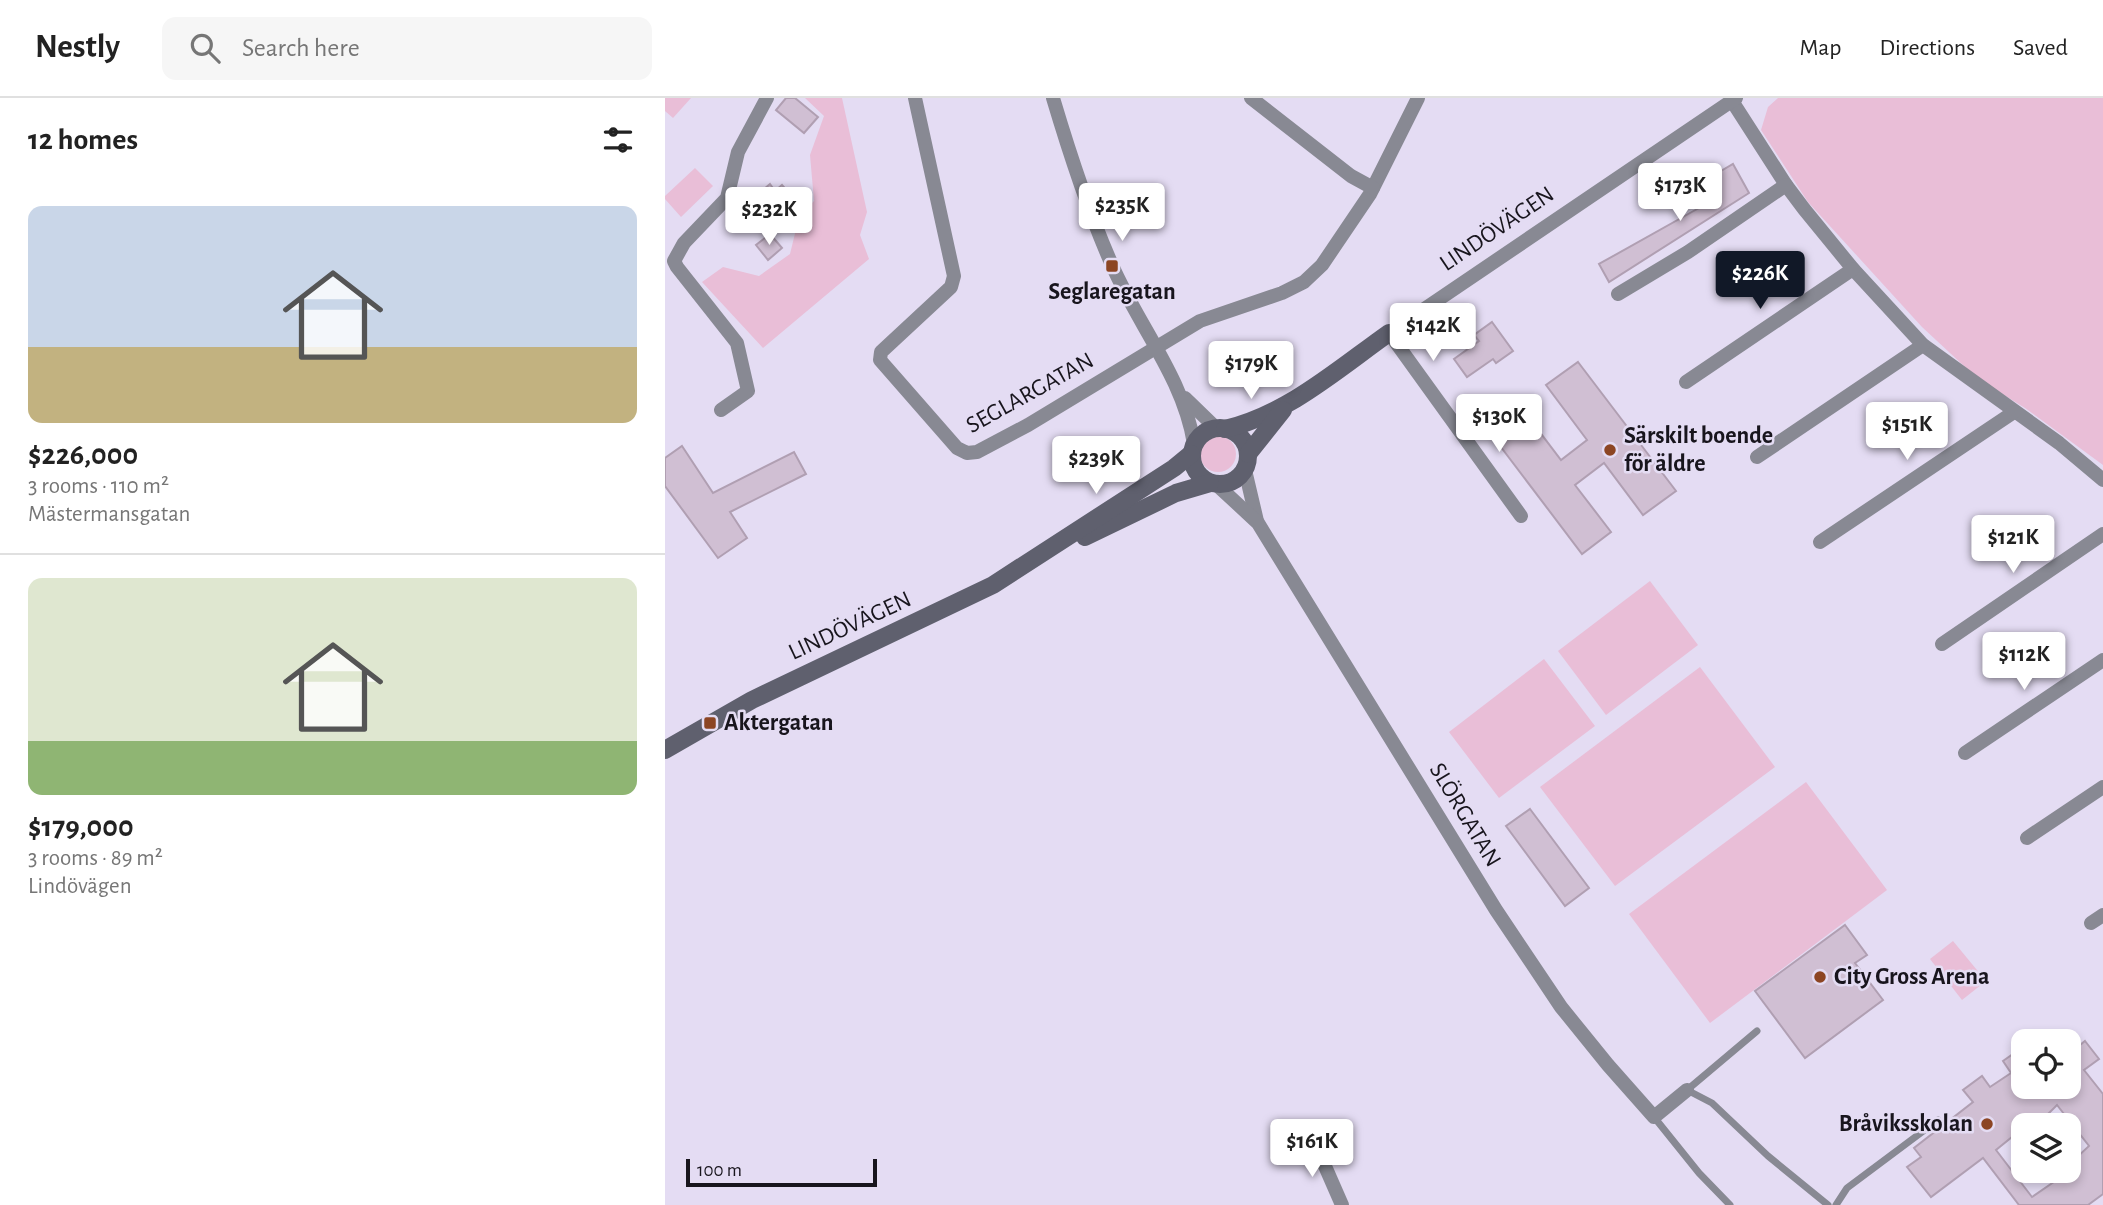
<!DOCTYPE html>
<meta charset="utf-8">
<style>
body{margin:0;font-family:"Alegreya Sans",sans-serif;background:#f6f6f6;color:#222;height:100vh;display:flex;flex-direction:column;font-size:26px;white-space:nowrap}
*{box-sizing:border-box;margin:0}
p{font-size:23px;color:#767676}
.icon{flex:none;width:38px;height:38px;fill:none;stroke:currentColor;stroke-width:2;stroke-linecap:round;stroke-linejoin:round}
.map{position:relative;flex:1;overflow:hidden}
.drawer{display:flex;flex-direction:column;background:#fff;width:665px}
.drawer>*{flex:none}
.fabs{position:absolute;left:1346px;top:931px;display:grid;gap:14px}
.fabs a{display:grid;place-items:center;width:70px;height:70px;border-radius:14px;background:#fff;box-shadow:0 4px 10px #0003;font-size:35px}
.scale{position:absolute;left:21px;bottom:18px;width:191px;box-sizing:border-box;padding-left:7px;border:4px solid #18151d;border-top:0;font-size:19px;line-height:24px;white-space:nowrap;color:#18151d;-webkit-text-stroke:5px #e4dcf3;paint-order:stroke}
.price{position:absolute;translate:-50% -60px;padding:0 16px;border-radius:7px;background:#fff;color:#222;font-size:23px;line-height:46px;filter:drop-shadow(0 2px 4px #0008)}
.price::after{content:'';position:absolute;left:50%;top:42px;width:21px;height:16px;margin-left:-10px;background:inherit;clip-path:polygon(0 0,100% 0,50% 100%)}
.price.on{background:#111827;color:#fff}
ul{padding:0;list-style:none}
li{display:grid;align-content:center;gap:14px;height:371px;padding:0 28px}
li+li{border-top:2px solid #e0e0e0}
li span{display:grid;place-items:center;height:217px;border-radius:14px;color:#555}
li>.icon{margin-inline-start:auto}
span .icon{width:126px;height:126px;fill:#fffc;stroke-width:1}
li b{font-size:30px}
h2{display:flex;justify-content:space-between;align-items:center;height:84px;padding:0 28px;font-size:30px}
header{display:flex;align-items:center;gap:42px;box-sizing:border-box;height:98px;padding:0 35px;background:#fff;border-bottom:2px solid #e0e0e0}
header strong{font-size:33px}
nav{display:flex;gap:38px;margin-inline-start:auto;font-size:24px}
.search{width:490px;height:63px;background:#f6f6f6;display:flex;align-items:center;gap:18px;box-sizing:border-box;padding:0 24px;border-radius:14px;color:#767676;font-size:26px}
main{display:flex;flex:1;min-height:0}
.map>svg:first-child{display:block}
.green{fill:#e9bed7}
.building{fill:#d0bfd3;stroke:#b09fb2;stroke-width:2;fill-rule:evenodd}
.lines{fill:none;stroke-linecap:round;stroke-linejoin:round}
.service{stroke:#888993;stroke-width:7}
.minor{stroke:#888993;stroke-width:14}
.secondary{stroke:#5f606e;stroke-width:18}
.poi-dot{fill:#8c4523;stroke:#e4dcf3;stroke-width:2.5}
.labels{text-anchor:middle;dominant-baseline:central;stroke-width:5;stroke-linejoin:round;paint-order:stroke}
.street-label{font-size:24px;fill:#18151d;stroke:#e4dcf3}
.poi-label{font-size:24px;font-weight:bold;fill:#18151d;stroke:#e4dcf3;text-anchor:start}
</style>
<header>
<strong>Nestly</strong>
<div class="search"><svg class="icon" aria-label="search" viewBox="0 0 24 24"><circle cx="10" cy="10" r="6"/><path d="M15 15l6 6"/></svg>Search here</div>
<nav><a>Map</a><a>Directions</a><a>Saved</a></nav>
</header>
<main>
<section class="drawer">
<h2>12 homes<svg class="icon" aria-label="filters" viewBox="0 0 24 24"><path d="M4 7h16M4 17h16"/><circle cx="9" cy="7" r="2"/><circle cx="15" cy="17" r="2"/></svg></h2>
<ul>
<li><span style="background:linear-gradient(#c9d6e8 65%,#c2b280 0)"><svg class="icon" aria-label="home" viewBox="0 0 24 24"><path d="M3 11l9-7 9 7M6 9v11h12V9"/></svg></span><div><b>$226,000</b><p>3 rooms · 110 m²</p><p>Mästermansgatan</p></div></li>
<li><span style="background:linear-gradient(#dfe7d0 75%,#8fb573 0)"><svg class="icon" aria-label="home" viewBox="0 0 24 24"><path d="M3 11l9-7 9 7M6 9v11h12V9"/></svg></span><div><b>$179,000</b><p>3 rooms · 89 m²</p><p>Lindövägen</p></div></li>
</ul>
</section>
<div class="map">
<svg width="1438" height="1107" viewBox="0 0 1438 1107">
<rect width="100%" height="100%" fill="#e4dcf3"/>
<!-- green -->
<g class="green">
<polygon points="0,0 26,0 8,20 0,13"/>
<polygon points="140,0 177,0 202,114 195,137 204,161 98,250 37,184 58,169 94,178 125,156 134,119 149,103 145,57 159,18"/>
<polygon points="1113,0 1438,0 1438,367 1360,310 1313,281 1257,229 1143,104 1096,32 1103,9"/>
<polygon points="30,70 48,88 16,119 0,101 0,98"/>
<circle cx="553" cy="356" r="18"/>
<polygon points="985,483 1033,547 941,617 893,553"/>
<polygon points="879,561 930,628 834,700 784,634"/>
<polygon points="1035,569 1110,669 950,788 875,689"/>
<polygon points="1141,684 1222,792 1045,925 964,816"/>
<polygon points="1288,843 1321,883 1297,902 1265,861"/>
</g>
<!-- building -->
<g class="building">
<polygon points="121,0 130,0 153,19 139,35 111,12"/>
<polygon points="1068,66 1084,95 944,184 934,166 1050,101 1039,83"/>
<polygon points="105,86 110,93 117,87 130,102 104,124 91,109 96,105 91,98"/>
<polygon points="105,136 117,150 103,162 91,147"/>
<polygon points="827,224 848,253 831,265 828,261 802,279 789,261 814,243 809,237"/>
<polygon points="913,264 1011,393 978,417 939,365 910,387 946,434 917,456 823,332 855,308 896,362 922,342 881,287"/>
<polygon points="17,348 48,395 129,354 141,376 65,414 82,440 53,460 0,388 0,360"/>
<polygon points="865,711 924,790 900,808 841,728"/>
<polygon points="1180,827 1202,857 1190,865 1218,902 1140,960 1090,893"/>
<path d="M1420,943L1434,961L1419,972L1438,996V1096L1423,1107H1354L1318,1060L1266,1099L1242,1069L1256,1059L1249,1050L1308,1004L1298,992L1317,978L1325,989L1346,975L1338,963L1358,949V989H1404V956ZM1392,1007L1424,1048L1409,1062L1412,1068L1367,1099L1331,1052L1358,1030V1027L1366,1024L1376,1023Z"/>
</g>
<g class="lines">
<!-- service -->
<g class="service">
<polyline points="1092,933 1022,992 1047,1005 1103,1058 1163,1107"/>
<polyline points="989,1019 1034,1075 1065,1107"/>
<polyline points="1171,1107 1182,1090 1273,1022"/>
</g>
<!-- minor -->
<g class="minor">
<polyline points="250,0 289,178 286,189 216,254 215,262 292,350 302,355 312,354 363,327 535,223 617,195 639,184 657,167 705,96 753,0"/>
<path d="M388,0C405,57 423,113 447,167C473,227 519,281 529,346"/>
<polyline points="586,0 686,78 708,90"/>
<polyline points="1067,3 1121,87 1139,111 1188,171 1258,247 1394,345 1438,382"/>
<polyline points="953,196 1023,154 1121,87"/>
<polyline points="1021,284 1188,171"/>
<polyline points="520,300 551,330"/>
<polyline points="56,312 83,293 72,245 12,169 9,163 19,145 62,100 73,54 102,0"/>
<polyline points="1092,359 1258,247"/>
<polyline points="580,372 592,423"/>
<polyline points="552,387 593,425 831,812 896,909 943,967 989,1019 1022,992"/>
<polyline points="856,418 724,235 1071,0"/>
<polyline points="1155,444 1349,314"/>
<polyline points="1277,546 1438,436"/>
<polyline points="1300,655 1438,562"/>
<polyline points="1362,740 1438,689"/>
<polyline points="1426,825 1438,817"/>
<polyline points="649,1043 677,1107"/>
</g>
<!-- secondary -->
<g class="secondary">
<circle cx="555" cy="358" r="28"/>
<path d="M560,331C623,316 673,271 724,235"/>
<polyline points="583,356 618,312"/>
<polyline points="420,439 511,395 545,385"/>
<polyline points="0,652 87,602 328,487 509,370 526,356"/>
</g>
</g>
<!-- markers -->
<g class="poi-dot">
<rect x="440" y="161" width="14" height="14" rx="3.5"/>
<circle cx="945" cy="352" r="7"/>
<rect x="38" y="618" width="14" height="14" rx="3.5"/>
<circle cx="1155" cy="879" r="7"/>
<circle cx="1322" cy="1026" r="7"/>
</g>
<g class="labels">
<!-- street labels -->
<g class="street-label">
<text transform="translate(832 131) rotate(-34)">LINDÖVÄGEN</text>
<text transform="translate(365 295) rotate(-29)">SEGLARGATAN</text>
<text transform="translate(185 528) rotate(-25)">LINDÖVÄGEN</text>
<text transform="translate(800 717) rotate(59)">SLÖRGATAN</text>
</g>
<!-- poi labels -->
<g class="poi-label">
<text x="447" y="194" text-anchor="middle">Seglaregatan</text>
<text x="959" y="338">Särskilt boende<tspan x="959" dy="28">för äldre</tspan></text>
<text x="59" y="625">Aktergatan</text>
<text x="1169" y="879">City Gross Arena</text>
<text x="1308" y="1026" text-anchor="end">Bråviksskolan</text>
</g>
</g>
</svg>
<div class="fabs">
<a><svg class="icon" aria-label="locate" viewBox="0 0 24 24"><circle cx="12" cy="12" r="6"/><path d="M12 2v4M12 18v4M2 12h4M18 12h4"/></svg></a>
<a><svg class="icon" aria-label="layers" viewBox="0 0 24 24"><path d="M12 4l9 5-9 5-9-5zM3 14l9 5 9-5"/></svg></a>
</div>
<div class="scale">100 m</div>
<b class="price" style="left:1015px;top:125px">$173K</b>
<b class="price" style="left:457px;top:145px">$235K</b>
<b class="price" style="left:104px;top:149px">$232K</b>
<b class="price on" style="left:1095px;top:213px">$226K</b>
<b class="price" style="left:768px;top:265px">$142K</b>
<b class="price" style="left:586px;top:303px">$179K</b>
<b class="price" style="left:834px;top:356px">$130K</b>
<b class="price" style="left:1242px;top:364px">$151K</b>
<b class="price" style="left:431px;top:398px">$239K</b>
<b class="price" style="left:1348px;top:477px">$121K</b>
<b class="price" style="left:1359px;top:594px">$112K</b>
<b class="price" style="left:647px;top:1081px">$161K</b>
</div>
</main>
